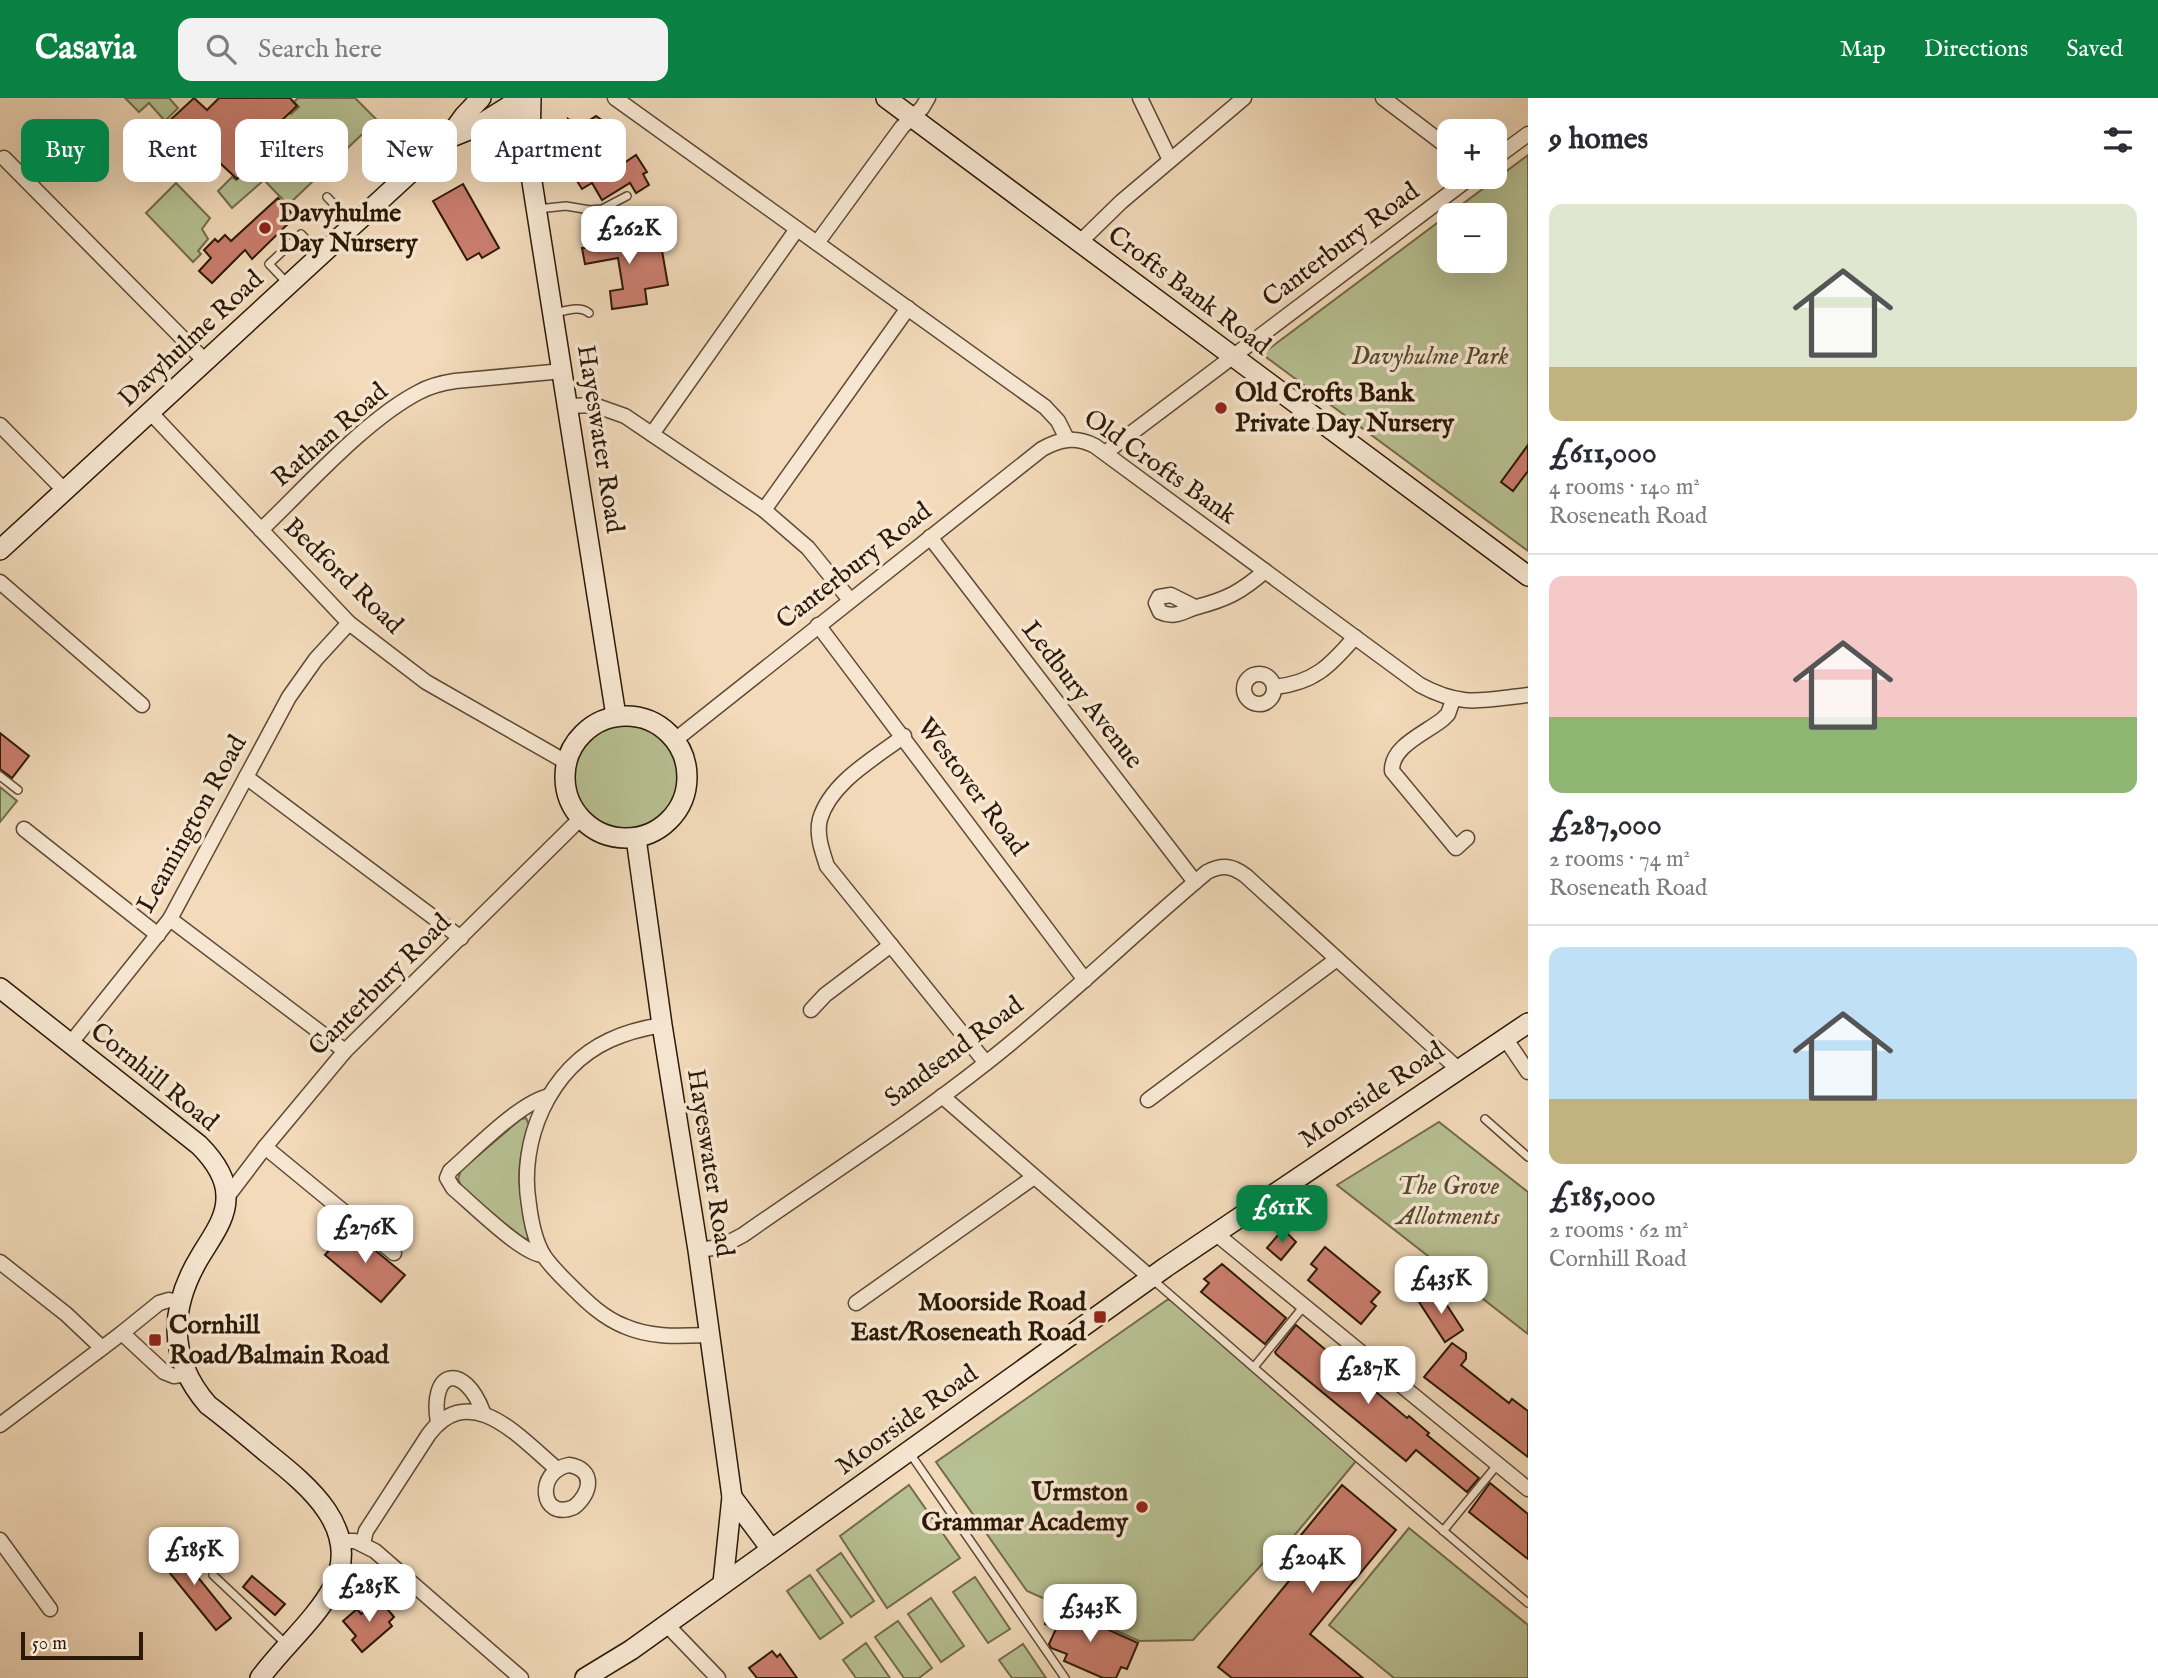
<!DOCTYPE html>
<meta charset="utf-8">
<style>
body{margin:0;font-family:"IM FELL English",serif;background:#f2f2f3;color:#2b2b33;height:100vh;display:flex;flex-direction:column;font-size:26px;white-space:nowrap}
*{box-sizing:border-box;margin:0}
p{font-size:23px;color:#7c7c81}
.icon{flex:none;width:38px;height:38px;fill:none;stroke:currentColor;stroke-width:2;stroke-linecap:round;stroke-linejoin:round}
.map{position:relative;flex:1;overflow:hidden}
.drawer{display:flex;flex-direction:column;background:#fff;width:630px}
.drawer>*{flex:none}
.top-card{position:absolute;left:21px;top:21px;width:665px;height:63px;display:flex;gap:14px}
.tools{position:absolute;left:1437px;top:21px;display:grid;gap:14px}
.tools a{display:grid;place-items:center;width:70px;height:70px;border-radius:14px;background:#fff;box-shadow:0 7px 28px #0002;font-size:35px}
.scale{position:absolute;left:21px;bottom:18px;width:122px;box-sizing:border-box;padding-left:7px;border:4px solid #2c1907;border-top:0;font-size:19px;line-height:24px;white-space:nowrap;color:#2c1907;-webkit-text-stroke:5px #f7e7d2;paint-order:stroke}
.price{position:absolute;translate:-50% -60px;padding:0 16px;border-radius:14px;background:#fff;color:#222;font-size:23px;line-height:46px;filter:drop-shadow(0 2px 4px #0008)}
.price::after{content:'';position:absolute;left:50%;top:42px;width:21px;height:16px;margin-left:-10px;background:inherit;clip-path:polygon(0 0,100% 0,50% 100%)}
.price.selected{background:#0b8043;color:#fff}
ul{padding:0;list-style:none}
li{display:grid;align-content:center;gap:14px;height:371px;padding:0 21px}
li+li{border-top:2px solid #e1e1e2}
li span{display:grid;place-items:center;height:217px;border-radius:14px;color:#555}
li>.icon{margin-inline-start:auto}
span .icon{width:126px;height:126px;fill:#fffc;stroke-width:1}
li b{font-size:30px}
h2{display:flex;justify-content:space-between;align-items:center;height:84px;padding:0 21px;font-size:30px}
.tag{padding:0 24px;border-radius:14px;background:#fff;box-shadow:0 7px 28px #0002;font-size:24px;line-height:63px}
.tag.selected{background:#0b8043;color:#fff}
header{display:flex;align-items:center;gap:42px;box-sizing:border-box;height:98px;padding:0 35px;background:#0b8043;color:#fff}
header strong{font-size:33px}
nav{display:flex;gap:38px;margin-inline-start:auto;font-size:24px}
.search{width:490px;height:63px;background:#f2f2f3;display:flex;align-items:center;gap:18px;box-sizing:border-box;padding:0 24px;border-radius:14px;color:#7c7c81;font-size:26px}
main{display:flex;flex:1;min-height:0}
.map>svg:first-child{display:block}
.green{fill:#b7c092;stroke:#726c4c;stroke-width:2;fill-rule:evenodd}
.building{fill:#cb7e6f;stroke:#2c1907;stroke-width:2}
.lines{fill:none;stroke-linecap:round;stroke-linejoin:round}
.lane-casing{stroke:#5e4934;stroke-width:10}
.street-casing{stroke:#5e4934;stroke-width:17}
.secondary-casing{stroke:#2c1907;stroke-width:22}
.lane{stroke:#f7e7d2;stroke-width:7}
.street{stroke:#f7e7d2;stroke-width:14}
.secondary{stroke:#f7e7d2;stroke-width:19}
.poi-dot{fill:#8f2418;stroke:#f7e7d2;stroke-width:2.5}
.labels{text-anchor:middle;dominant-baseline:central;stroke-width:7;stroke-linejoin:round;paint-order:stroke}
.poi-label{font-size:26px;font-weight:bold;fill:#2c1907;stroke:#f7e7d2;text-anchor:start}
.street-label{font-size:26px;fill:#2c1907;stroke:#f7e7d2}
.park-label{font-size:26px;font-style:italic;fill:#564b31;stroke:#f7e7d2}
</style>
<header>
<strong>Casavia</strong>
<div class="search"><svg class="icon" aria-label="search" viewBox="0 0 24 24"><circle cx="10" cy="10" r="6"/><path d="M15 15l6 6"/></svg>Search here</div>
<nav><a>Map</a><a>Directions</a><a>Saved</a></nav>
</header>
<main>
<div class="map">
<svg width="1528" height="1580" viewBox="0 0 1528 1580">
<rect width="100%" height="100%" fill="#f2daba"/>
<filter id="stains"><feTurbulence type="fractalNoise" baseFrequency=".00286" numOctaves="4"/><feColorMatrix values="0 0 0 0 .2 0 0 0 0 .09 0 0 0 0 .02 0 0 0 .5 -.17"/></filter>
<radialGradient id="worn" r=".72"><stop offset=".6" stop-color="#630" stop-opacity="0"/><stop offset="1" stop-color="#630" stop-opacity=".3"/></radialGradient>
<!-- green -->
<g class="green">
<polygon points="125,0 169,0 178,10 165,23 149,5 139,14"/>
<polygon points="298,0 355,0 377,22 288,107 264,82 232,110 218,93 232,79 236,82 258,61 263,42 278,29 273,24 286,12 291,16 299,9 294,4"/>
<path d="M1528,57V453L1262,256ZM1449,117H1494V163H1449Z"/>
<polygon points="176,85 210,120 202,131 208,141 198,153 201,156 193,164 146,115"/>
<circle cx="626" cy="679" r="52"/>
<polygon points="0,689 17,703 0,724"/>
<path d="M526,1020L529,1027C513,1075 519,1093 529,1140L524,1142L462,1090L458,1081L461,1072L521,1021Z"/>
<polygon points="1439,1024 1528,1094 1528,1236 1337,1087"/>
<polygon points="1167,1202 1173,1202 1356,1363 1279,1456 1274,1453 1193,1542 1139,1543 1027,1493 936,1364"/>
<polygon points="909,1387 960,1460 887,1510 840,1438"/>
<polygon points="1409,1430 1528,1527 1528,1580 1394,1580 1329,1527"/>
<polygon points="841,1455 874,1503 851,1519 817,1472"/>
<polygon points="810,1477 843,1525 820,1541 787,1493"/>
<polygon points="975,1479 1010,1531 988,1545 953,1494"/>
<polygon points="931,1500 964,1548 941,1564 908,1516"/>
<polygon points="898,1523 932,1570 919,1580 904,1580 875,1539"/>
<polygon points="866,1545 890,1580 856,1580 843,1562"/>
<polygon points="1023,1546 1046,1580 1012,1580 999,1562"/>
</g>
<!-- building -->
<g class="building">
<polygon points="194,0 207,12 219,0 290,0 297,8 247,55 255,64 237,81 200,46 194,51 166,26"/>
<polygon points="596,18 615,31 603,38 621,67 636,57 647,74 643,76 649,87 636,95 630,85 602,102 592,85 582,91 575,80 568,21 579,29"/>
<polygon points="463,86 499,150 482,160 479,155 467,162 433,103"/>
<polygon points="278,100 295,119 252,161 245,152 212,185 199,173 211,160 204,152 215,141 218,144 225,137 231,143"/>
<polygon points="630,133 631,141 640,140 641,150 661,147 668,187 645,191 647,206 612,211 610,193 623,191 618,160 585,166 582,150 586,150 585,140"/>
<polygon points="1528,347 1528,373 1513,393 1501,384"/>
<polygon points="0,635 29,658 12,680 0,671"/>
<polygon points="348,1130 405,1177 381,1204 325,1157"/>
<polygon points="1283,1131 1296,1144 1281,1162 1267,1150"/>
<polygon points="1325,1149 1380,1194 1371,1204 1376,1208 1361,1226 1308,1182 1317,1171 1311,1166"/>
<polygon points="1222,1166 1286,1220 1265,1246 1201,1194 1209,1185 1204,1181"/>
<polygon points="1437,1192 1463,1232 1445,1244 1419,1204"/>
<polygon points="1296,1227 1407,1320 1409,1318 1429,1335 1427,1337 1479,1380 1467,1394 1416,1352 1406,1363 1276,1256 1275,1254"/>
<polygon points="1452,1245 1466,1255 1466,1261 1461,1267 1509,1305 1512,1301 1528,1313 1528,1359 1424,1279"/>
<polygon points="1490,1385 1528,1416 1528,1461 1469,1414"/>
<polygon points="1342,1387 1396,1432 1310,1536 1363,1580 1232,1580 1218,1569 1298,1472 1283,1459"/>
<polygon points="171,1446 231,1520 216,1532 156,1458"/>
<polygon points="252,1478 285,1506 275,1517 243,1489"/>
<polygon points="379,1501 394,1519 389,1524 392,1528 362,1554 352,1542 356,1538 343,1523 357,1511 361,1516"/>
<polygon points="1053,1507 1138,1545 1127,1571 1121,1569 1116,1580 1103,1580 1064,1563 1067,1556 1051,1550 1049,1546 1056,1531 1045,1526"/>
<polygon points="772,1553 777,1559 780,1556 797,1580 757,1580 749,1570"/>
</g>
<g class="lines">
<!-- lane casing -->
<g class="lane-casing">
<g id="lane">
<polyline points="327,99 353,126"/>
<polyline points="537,111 566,108 590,112 602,111 627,98"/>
<polyline points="288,186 269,166 301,136 320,156"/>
<path d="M554,215C565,213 580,207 589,215"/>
<polyline points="0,678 18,692"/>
<polyline points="1485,1021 1528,1059"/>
<polyline points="1152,1181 1358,1360 1528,1505"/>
<polyline points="1254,1269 1304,1208"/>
<polyline points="909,1354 1065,1580"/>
<polyline points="1443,1433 1498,1366"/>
<polyline points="213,1477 286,1546"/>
</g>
</g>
<!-- street casing -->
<g class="street-casing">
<g id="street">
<polyline points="615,0 1045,309 1058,323 1067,341"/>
<polyline points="1140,0 1170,62"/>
<polyline points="1383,0 1449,50"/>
<polyline points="4,60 205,263"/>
<polyline points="1494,61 1528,36"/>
<polyline points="1080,144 1121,104 1244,0"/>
<polyline points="817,145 902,29 922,10 928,0"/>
<polyline points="569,308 594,307 625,318 764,412 808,450 850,502"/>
<polyline points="150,314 349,525 426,584 566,664"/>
<polyline points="0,327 64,392"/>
<polyline points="652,336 797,131"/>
<polyline points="1105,355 1471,79"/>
<polyline points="764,412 908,210"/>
<path d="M261,432C306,389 365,322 419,294C430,288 442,285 455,283L563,273"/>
<polyline points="930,439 1195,784"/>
<polyline points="0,484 142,607"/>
<path d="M1195,509L1171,497L1159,499L1156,505L1160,514C1175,521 1183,513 1197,509C1227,501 1241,494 1265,473"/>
<polyline points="818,527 1085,882"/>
<circle cx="1259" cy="591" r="15"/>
<path d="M1274,589C1314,585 1330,568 1355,539"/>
<path d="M1453,602L1448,616L1443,621C1426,635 1391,648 1392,673L1456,750L1467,740"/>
<path d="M904,638C875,660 831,684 820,721C816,736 822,753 827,768L986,965"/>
<path d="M675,642L1042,351C1060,341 1075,338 1095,348L1420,587C1462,610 1483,602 1528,597"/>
<polyline points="246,679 461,840"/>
<polyline points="24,731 158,837"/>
<polyline points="170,821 345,953"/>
<polyline points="811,912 825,897 891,847"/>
<path d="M662,927C644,930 627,934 610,942C549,970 518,1043 529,1107C531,1123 536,1145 544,1158C552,1170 563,1180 573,1190C588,1205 604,1220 624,1228C651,1240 679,1238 708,1237"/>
<polyline points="1505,940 1528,974"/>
<polyline points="70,946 170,821 289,599 316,561 349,525"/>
<polyline points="942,998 1151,1180"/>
<polyline points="1148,1002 1337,861"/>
<polyline points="265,1049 394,1155"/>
<polyline points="227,1099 265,1049 345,953 580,721"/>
<polyline points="1215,1135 1528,1391"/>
<path d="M698,1152L720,1149L743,1137C824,1080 909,1026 986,965C1063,905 1133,836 1207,774C1223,766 1233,768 1246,778L1458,971"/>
<path d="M543,1157C523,1157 471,1105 453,1090L447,1080L450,1073C474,1052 519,1005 549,998"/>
<polyline points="0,1164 66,1216 102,1250"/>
<polyline points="856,1205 1034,1079"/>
<polyline points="122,1235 164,1274 174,1278 186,1276"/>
<path d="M438,1325C429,1271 464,1264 483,1314"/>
<polyline points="0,1327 122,1235 159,1205 169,1202 178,1204"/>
<path d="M569,1367C596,1371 591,1396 574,1409C540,1424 535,1373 569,1367Z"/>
<polyline points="0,1442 50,1511"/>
<polyline points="340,1443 355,1443 375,1453 521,1580"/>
<path d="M363,1445L366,1433L429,1336C471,1281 521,1341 557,1371"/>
<polyline points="666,1526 718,1580"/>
</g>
</g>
<!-- secondary casing -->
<g class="secondary-casing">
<g id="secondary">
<polyline points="513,0 517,28 530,71 616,618"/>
<polyline points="886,0 1528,478"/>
<polyline points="449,40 474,30 522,0"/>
<polyline points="530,49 531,0"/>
<polyline points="0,452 448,40 464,18 481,0"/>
<circle cx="626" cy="679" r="61"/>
<polyline points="636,740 662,927 698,1152 732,1399 723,1485"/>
<path d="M0,890L199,1047C212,1060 226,1078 226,1098C227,1120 211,1140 201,1157C169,1209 167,1260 208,1307C228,1322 247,1338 266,1354C306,1386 363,1430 333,1489C316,1521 282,1550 260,1580"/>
<polyline points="732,1399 771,1451"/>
<polyline points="585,1580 631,1552 1166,1169 1528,925"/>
</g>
</g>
<!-- lane -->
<use href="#lane" class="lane"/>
<!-- street -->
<use href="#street" class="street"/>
<!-- secondary -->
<use href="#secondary" class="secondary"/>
</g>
<!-- markers -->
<g class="poi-dot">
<circle cx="265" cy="130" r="7"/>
<circle cx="1221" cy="310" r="7"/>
<rect x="1093" y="1212" width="14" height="14" rx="3.5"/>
<rect x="148" y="1235" width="14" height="14" rx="3.5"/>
<circle cx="1142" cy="1409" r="7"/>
</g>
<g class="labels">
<!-- poi labels -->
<g class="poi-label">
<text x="279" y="115">Davyhulme<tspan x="279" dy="30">Day Nursery</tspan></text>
<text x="1235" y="295">Old Crofts Bank<tspan x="1235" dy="30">Private Day Nursery</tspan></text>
<text x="1086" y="1204" text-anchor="end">Moorside Road<tspan x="1086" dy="30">East/Roseneath Road</tspan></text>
<text x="169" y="1227">Cornhill<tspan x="169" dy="30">Road/Balmain Road</tspan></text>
<text x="1128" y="1394" text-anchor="end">Urmston<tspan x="1128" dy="30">Grammar Academy</tspan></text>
</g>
<!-- street labels -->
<g class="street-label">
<text transform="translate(1341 147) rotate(-37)">Canterbury Road</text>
<text transform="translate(1189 193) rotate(37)">Crofts Bank Road</text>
<text transform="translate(191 241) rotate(-43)">Davyhulme Road</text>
<text transform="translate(330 337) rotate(-41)">Rathan Road</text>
<text transform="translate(600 341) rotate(81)">Hayeswater Road</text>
<text transform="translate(1160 369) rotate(35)">Old Crofts Bank</text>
<text transform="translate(854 468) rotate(-38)">Canterbury Road</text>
<text transform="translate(343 478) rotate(44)">Bedford Road</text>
<text transform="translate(1082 597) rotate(52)">Ledbury Avenue</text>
<text transform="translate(972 689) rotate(53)">Westover Road</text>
<text transform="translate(192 726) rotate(-61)">Leamington Road</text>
<text transform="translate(380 887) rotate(-45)">Canterbury Road</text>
<text transform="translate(954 954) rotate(-37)">Sandsend Road</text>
<text transform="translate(154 979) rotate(39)">Cornhill Road</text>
<text transform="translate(1372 997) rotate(-34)">Moorside Road</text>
<text transform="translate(710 1065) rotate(81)">Hayeswater Road</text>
<text transform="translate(907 1322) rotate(-36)">Moorside Road</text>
</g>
<!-- park labels -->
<g class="park-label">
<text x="1430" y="258">Davyhulme Park</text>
<text x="1448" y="1088">The Grove<tspan x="1448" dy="30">Allotments</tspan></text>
</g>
</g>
<rect width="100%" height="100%" filter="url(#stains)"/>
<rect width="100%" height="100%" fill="url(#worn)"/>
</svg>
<div class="tools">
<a>+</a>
<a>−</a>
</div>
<div class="scale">50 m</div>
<b class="price" style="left:629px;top:168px">£262K</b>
<b class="price selected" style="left:1282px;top:1147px">£611K</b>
<b class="price" style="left:365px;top:1167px">£276K</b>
<b class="price" style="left:1441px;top:1218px">£435K</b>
<b class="price" style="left:1368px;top:1308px">£287K</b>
<b class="price" style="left:194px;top:1489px">£185K</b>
<b class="price" style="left:1312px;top:1497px">£204K</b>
<b class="price" style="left:369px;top:1526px">£285K</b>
<b class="price" style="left:1090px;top:1546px">£343K</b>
<div class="top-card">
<a class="tag selected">Buy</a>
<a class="tag">Rent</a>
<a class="tag">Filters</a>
<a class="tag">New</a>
<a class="tag">Apartment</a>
</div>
</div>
<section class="drawer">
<h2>9 homes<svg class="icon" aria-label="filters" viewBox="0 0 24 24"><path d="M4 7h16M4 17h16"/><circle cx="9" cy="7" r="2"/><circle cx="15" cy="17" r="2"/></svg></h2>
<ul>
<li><span style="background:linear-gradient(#dfe7d0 75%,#c2b280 0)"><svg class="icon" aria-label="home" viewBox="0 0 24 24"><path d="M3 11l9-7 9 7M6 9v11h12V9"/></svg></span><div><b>£611,000</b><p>4 rooms · 140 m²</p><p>Roseneath Road</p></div></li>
<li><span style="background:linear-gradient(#f6c9c9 65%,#8fb573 0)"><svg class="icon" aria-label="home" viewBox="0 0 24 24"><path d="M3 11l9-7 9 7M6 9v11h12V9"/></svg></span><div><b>£287,000</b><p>2 rooms · 74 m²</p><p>Roseneath Road</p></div></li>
<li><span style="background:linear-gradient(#bfe0f5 70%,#c2b280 0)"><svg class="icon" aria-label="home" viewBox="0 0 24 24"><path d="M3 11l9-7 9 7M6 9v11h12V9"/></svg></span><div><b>£185,000</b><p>2 rooms · 62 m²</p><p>Cornhill Road</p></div></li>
</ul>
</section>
</main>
